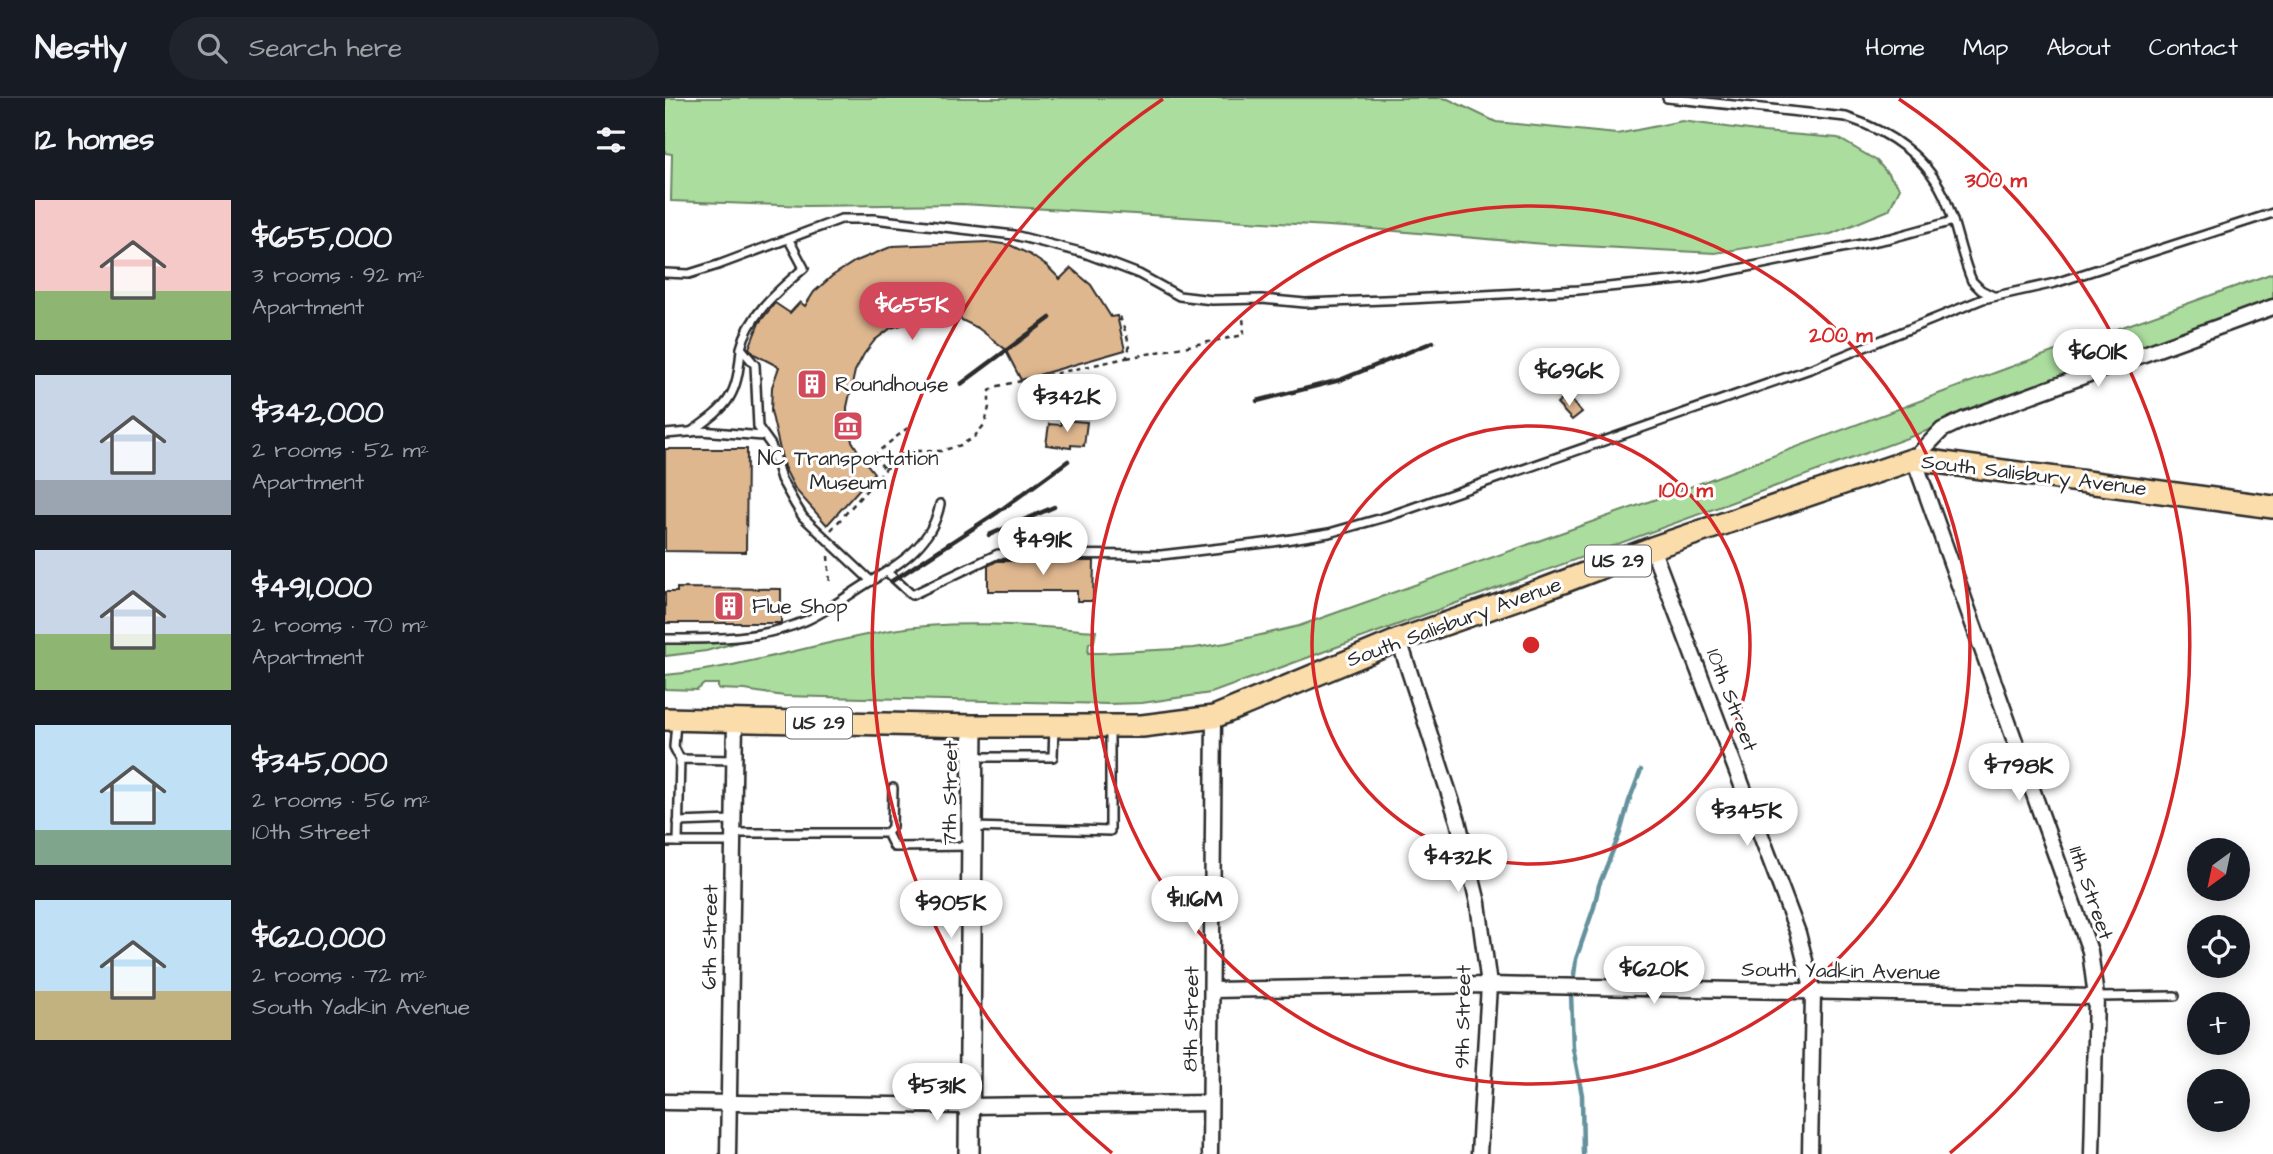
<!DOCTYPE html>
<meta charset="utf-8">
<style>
body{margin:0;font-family:"Architects Daughter",sans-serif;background:#20242c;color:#f1f3f6;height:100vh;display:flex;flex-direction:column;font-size:26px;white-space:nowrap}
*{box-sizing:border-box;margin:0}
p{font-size:23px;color:#9ea1a6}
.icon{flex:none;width:38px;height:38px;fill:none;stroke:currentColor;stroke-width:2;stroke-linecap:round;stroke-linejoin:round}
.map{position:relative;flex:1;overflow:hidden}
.sheet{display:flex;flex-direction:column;background:#171b24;width:665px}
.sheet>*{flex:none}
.needle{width:46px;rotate:213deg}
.fabs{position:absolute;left:1522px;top:740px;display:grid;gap:14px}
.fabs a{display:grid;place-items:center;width:63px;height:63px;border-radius:50%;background:#171b24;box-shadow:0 4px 18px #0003;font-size:35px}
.price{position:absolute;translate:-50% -60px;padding:0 16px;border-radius:24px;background:#fff;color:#222;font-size:23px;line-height:46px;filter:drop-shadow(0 2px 4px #0008)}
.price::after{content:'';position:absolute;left:50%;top:42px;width:21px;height:16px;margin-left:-10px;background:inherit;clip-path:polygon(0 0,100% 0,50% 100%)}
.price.selected{background:#d1495b;color:#fff}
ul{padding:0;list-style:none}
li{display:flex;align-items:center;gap:21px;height:175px;padding:0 35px}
li span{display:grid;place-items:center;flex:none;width:196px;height:140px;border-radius:0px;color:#555}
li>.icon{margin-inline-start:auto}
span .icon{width:84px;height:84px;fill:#fffc;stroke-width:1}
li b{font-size:30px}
h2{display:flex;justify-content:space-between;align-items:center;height:84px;padding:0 35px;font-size:30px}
header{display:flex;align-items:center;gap:42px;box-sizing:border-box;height:98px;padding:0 35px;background:#171b24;border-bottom:2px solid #363941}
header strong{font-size:33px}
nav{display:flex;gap:38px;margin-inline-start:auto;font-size:24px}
.search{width:490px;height:63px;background:#20242c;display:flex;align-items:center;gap:18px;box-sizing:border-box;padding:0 24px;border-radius:38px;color:#9ea1a6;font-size:26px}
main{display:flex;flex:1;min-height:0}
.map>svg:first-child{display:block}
.green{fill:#abdd9e;stroke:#6b8464;stroke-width:2}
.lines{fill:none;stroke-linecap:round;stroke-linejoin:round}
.stream{stroke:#63919c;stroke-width:4.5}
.building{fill:#dfb78f;stroke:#2b2b2b;stroke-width:2}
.lane-casing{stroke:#2b2b2b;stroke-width:12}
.street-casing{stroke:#2b2b2b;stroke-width:19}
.secondary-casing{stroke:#2b2b2b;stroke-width:24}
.primary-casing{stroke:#2b2b2b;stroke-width:26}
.path{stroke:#2b2b2b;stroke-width:2.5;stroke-dasharray:5 5;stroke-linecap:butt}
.lane{stroke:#fff;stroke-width:7}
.street{stroke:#fff;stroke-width:14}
.secondary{stroke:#fff;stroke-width:19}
.primary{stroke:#fbddab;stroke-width:21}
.rail{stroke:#2b2b2b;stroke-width:4.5}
.ring{fill:none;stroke:#d62828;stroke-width:3.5}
.labels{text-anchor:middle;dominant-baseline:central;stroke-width:6;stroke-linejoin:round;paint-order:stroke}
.shield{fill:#fff;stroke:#6b6b6b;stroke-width:2}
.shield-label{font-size:19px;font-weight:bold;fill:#2b2b2b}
.poi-label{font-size:21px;fill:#2b2b2b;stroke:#fff;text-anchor:start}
.street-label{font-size:21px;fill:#2b2b2b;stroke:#fff}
.centre{fill:#d62828;stroke:#fff;stroke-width:3.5}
.ring-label{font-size:21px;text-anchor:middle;font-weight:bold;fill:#d62828;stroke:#fff;stroke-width:6;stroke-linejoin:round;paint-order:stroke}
</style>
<header>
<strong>Nestly</strong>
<div class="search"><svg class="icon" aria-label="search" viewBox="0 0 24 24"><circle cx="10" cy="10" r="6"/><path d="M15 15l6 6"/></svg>Search here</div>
<nav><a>Home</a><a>Map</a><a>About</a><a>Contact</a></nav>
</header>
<main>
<section class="sheet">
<h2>12 homes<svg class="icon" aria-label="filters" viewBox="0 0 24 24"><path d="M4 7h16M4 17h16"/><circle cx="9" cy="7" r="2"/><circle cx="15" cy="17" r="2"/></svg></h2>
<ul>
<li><span style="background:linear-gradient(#f6c9c9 65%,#8fb573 0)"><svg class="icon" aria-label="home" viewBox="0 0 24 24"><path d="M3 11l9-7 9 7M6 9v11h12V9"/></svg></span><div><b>$655,000</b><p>3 rooms · 92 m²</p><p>Apartment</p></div></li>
<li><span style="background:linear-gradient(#c9d6e8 75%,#9aa5b1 0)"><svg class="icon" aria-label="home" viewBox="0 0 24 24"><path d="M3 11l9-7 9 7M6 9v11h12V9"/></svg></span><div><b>$342,000</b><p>2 rooms · 52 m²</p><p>Apartment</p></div></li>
<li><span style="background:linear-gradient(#c9d6e8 60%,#8fb573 0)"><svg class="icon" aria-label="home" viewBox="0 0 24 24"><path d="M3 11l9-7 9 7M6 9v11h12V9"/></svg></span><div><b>$491,000</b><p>2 rooms · 70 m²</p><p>Apartment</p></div></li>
<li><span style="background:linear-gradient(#bfe0f5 75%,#7fa58c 0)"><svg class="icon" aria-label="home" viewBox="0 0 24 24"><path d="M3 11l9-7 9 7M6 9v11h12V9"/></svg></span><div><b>$345,000</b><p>2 rooms · 56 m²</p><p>10th Street</p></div></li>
<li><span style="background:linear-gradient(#bfe0f5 65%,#c2b280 0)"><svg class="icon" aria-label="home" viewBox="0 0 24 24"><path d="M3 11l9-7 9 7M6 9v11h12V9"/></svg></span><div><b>$620,000</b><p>2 rooms · 72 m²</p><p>South Yadkin Avenue</p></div></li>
</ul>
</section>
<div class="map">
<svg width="1608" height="1056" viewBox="0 0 1608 1056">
<rect width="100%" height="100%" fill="#fff"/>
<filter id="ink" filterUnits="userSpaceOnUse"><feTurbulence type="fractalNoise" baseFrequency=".0143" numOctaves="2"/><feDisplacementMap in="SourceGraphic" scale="14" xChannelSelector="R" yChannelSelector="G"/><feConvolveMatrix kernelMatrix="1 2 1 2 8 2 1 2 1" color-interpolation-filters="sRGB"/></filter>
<g filter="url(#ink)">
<!-- green -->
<g class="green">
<polygon points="0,0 776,0 783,1 831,24 952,36 1017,23 1099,34 1173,40 1212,63 1235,90 1224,112 1166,136 1050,155 879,146 696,130 453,115 297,106 141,108 6,103 7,56 0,55"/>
<path d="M1608,175V206L546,595L477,605L443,606L119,598L80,592L53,591V586H39L32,592L0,591V577C77,570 151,545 227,532C293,521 364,528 431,533L429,544L424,545L423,555H435L529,550L561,545L634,528L1025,389L1340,271Z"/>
<polygon points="88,540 41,553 0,558 0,545 34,546"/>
</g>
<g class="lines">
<!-- stream -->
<g class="stream">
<polyline points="909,877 911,861 929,809 934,787 955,735 964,703 976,672"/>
<polyline points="906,895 908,950 917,997 918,1056"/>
</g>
</g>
<!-- building -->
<g class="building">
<polygon points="323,144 345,147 364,156 383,169 395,181 406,170 426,187 446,219 452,218 460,252 356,282 340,251 313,230 295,221 261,220 226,230 210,242 199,256 190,273 182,309 182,327 187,343 198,361 209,375 162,427 130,391 119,369 106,313 107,289 114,269 89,256 84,250 94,225 110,205 125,215 135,204 140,208 149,194 167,178 189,164 228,148"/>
<polygon points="902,297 917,314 907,322 892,306"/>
<polygon points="396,322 422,324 419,348 406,347 406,350 381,347 384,326 396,327"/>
<polygon points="0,351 82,351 81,454 0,453"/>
<polygon points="332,463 429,463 428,503 412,503 412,493 323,493 323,468"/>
<polygon points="12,490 116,491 116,525 0,525 0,494 12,494"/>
</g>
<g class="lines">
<!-- lane casing -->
<g class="lane-casing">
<g id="lane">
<path d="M1002,0L1181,19C1224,33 1265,60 1282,105C1292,130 1296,158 1307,183L1316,192L1328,198"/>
<polyline points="0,175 24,176 53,167 176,121 209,121 349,137 419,155 474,176 514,198 547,202 597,201 640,205 745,201 913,192 1024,181 1226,140 1288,123"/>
<path d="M26,334C65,307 72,298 76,251"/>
<polyline points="0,336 36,333 98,338"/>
<polyline points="222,474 247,497 333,456 496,457 608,444 664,435 724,418 1148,270 1318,201 1390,185 1608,115"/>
<path d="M206,483C237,465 268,444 275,406"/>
<path d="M0,541C48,541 95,542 140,523C163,513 184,496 206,483L138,419L130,406L116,381L106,347L93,329L90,267L76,250C84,216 114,192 139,170L124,142"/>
<polyline points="11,624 9,649 15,661"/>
<polyline points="308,659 388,659 389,629"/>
<polyline points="13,724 68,722"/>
<polyline points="308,729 445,733 445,630"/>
<polyline points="68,735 222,735 227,729 228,690"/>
<polyline points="222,735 229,749 306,748"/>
<polyline points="0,744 67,744"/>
<polyline points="13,744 15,661 69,662"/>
<polyline points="1432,899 1510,898"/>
</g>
</g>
<!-- street casing -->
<g class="street-casing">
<g id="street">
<polyline points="987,450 1133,835 1148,894 1145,1056"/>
<polyline points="734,542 793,723 813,805 824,887 814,1056"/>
<polyline points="548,892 824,887 1431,899"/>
<polyline points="0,1004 305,1008 545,1005"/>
<polyline points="63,1056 70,623"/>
<polyline points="545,1056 549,619"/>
<polyline points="1427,1056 1431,899 1425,853 1249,361 1277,332 1298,322 1608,209"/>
</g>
</g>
<!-- secondary casing -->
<g class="secondary-casing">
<polyline id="secondary" points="304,1056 308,628"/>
</g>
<!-- primary casing -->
<g class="primary-casing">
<polyline id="primary" points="0,621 308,628 477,628 549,619 734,542 877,492 987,450 1249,361 1608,409"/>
</g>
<!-- path -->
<g class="path">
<polyline points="462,260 579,237 578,216"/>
<polyline points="209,358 220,371"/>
<polyline points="200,364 245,328"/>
<path d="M166,432L233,357L251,353H276L296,347L309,339L320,326L324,309V294L329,289L461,260C469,249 458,229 454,216"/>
<polyline points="163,458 165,486"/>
</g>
<!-- lane -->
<use href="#lane" class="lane"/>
<!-- street -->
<use href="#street" class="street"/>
<!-- secondary -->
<use href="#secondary" class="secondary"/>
<!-- primary -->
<use href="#primary" class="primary"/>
<!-- rail -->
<g class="rail">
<polyline points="296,286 385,220"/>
<polyline points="592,303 675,282 768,244"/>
<polyline points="324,437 389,409"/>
<polyline points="227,483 333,414 403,363"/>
</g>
</g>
</g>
<!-- distance rings -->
<g class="ring">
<circle cx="866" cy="547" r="219"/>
<circle cx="866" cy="547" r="439"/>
<path d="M447 1055A658 658 0 0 1 498 1M1234 1A658 658 0 0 1 1285 1055"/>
</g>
<!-- icons -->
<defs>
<g id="building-square" transform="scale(1.575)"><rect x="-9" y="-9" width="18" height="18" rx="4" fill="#d1495b" stroke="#fff"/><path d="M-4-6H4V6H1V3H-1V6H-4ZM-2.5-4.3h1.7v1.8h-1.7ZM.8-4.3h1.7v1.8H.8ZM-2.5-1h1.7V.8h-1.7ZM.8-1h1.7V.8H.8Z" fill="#fff"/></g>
<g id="museum-square" transform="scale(1.575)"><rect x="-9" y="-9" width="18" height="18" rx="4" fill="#d1495b" stroke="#fff"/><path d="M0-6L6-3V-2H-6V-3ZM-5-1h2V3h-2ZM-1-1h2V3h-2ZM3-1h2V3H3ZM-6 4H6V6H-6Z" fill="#fff"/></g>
</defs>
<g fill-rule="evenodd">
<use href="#building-square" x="147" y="286"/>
<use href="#museum-square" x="183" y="328"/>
<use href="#building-square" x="64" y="508"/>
</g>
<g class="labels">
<!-- shield labels -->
<g class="shield">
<rect x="920" y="447.5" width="66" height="31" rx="5"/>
<rect x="121" y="609.5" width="66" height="31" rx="5"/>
</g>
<g class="shield-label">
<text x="953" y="463">US 29</text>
<text x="154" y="625">US 29</text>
</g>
<!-- poi labels -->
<g class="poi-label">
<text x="170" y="286">Roundhouse</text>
<text x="183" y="360" text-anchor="middle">NC Transportation<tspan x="183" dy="24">Museum</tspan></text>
<text x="87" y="508">Flue Shop</text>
</g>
<!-- street labels -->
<g class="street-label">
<text transform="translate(1369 377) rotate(7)">South Salisbury Avenue</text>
<text transform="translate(789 524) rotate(-20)">South Salisbury Avenue</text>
<text transform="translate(1067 602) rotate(69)">10th Street</text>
<text transform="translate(285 695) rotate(-89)">7th Street</text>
<text transform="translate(1426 795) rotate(71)">11th Street</text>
<text transform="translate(45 839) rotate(-89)">6th Street</text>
<text transform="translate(1176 873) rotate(1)">South Yadkin Avenue</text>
<text transform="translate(798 919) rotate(-89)">9th Street</text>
<text transform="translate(526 921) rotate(-89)">8th Street</text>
</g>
</g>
<circle cx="866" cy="547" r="10" class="centre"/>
<g class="ring-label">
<text x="1331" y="89">300 m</text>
<text x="1176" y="244">200 m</text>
<text x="1021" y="399">100 m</text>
</g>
</svg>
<div class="fabs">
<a><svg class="needle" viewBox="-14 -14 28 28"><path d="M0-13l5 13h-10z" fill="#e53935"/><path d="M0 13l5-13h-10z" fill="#9ea1a6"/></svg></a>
<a><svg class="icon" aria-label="locate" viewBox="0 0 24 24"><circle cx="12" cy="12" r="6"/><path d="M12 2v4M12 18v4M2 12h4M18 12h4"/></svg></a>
<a>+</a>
<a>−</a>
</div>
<b class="price selected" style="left:247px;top:244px">$655K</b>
<b class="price" style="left:1433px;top:291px">$601K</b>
<b class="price" style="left:904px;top:310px">$696K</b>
<b class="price" style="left:402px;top:336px">$342K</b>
<b class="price" style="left:378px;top:479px">$491K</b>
<b class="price" style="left:1354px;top:705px">$798K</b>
<b class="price" style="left:1082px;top:750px">$345K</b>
<b class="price" style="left:793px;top:796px">$432K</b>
<b class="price" style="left:530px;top:838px">$1.16M</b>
<b class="price" style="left:286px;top:842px">$905K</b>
<b class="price" style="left:989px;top:908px">$620K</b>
<b class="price" style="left:272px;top:1025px">$531K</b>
</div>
</main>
